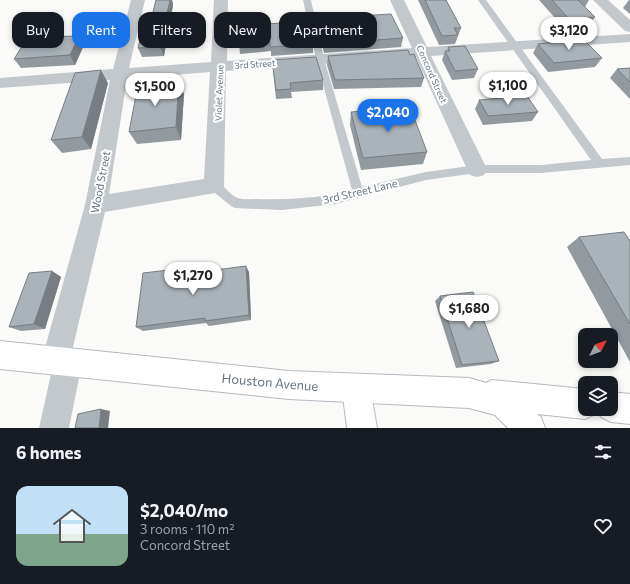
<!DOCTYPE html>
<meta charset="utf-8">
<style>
body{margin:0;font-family:Commissioner,sans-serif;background:#20242c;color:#f1f3f6;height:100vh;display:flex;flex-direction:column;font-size:15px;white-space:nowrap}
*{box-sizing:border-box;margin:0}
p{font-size:13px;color:#9ea1a6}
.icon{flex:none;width:22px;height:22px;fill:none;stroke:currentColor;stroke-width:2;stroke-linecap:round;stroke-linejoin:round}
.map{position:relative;height:428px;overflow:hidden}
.drawer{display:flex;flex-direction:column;background:#171b24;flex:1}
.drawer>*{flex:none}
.banner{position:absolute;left:12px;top:12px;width:400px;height:36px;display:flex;gap:8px}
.needle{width:26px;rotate:48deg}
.fabs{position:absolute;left:578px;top:328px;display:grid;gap:8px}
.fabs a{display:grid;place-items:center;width:40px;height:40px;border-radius:8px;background:#171b24;box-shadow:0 2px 6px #0003;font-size:20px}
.price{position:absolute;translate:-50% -34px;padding:0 9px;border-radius:14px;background:#fff;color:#222;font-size:13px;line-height:26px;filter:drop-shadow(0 1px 2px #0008)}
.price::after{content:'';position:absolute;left:50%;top:24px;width:12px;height:9px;margin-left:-6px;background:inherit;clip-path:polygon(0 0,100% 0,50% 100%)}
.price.active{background:#1a73e8;color:#fff}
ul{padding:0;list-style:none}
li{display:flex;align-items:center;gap:12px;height:100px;padding:0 16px}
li+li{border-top:1px solid #363941}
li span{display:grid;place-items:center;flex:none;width:112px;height:80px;border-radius:12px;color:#555}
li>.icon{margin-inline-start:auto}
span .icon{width:48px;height:48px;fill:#fffc;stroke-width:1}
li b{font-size:17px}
h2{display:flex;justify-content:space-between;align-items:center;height:48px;padding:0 16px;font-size:17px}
.tag{padding:0 14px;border-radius:12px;background:#171b24;box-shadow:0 2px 6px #0003;font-size:14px;line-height:36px}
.tag.active{background:#1a73e8;color:#fff}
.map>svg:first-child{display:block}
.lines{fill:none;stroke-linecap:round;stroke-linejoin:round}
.secondary-casing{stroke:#b3babf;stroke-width:2}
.primary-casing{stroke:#b5babe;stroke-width:2}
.lane{fill:#c3c8cc;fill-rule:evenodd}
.street{fill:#c3c8cc;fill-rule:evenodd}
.secondary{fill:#fff;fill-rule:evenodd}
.primary{fill:#fff;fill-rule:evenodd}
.wall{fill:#929a9f}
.shaded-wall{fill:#777d82}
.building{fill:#aab3b9;stroke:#777d82}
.labels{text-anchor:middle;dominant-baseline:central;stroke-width:4;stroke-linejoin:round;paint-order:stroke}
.far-street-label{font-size:9px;fill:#657683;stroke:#fff}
.street-label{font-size:11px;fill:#657683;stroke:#fff}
.near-street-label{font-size:13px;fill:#657683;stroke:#fff}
</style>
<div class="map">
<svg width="630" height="428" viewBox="0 0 630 428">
<rect width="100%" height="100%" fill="#fafaf8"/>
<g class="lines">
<!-- secondary casing -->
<g class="secondary-casing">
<polygon id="secondary" points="0,341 289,371 469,378 486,383 492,380 585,389 585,409 611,409 611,392 630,394 630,424 611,422 601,417 597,410 595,414 585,419 537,414 541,417 545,428 508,428 495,415 469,408 289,399 0,369"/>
</g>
<!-- primary casing -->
<g class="primary-casing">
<polygon id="primary" points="356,374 366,378 370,388 377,428 347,428 342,388 346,378"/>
</g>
<!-- lane -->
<path class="lane" d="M303,0H311L324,59L362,187L426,172L477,165H541L591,160L478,0H486L602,159L630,157V165L541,173H477L426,180L335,204L282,210L235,208L231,206L210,189L208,186L210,183C222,179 228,195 238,198C244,200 251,199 257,199C289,200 321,198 352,190L316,59Z"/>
<!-- street -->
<g class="street">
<path d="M131,0H145L129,68L211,62L214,0H228L227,61L412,48L390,0H404L427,47L630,34V42L431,56L487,169L484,175L477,177L470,175L467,169L416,57L226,71L224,186L221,192L105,212L72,351L78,353L82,363L69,428H39L51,374L45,372L41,362L85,205L110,80L0,88V78L113,69ZM210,72L204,179L109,194L127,79Z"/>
<polygon points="593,0 608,0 630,20 630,32 625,31"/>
</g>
<!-- secondary -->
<use href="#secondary" class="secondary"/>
<!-- primary -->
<use href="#primary" class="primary"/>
</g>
<!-- wall -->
<g class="wall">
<polygon points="156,0 172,0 173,5 164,56 142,57 138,48 150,24"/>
<polygon points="418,0 446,0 461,28 455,44 439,45"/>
<polygon points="539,0 589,0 585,7 595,17 589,26 564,28"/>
<polygon points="629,0 630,0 630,14 623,8"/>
<polygon points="342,17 403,38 401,47 324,53 319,31 320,22 341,21"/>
<polygon points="238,26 313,44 313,53 271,56 271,51 240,54 239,44"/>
<polygon points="538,44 602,58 595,67 548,72 533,53"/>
<polygon points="84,45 75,65 21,68 14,59"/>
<polygon points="448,47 478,69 474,78 452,80 442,60 445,51 447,51"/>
<polygon points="410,55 424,78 421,87 334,89 327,65 328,56"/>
<polygon points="272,60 323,80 323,90 291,92 292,98 276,99"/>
<polygon points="630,68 630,99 610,78 617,69"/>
<polygon points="108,83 91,149 62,153 51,140"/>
<polygon points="184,94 181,140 137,144 129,132"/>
<polygon points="479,100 538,112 532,121 483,125 475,109"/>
<polygon points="351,112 427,152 423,164 361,170 350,125"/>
<polygon points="579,237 630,241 630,362 567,247"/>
<polygon points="52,271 61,277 45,329 21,331 9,327"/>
<polygon points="249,272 251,320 209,326 206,323 143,331 136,327 190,274"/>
<polygon points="440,296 499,361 491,364 456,368 435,301"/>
</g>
<!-- shaded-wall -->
<g class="shaded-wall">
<polygon points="170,0 172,0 173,5 164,56 160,47"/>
<polygon points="79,36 84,45 75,65 70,55"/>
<polygon points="101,70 108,83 91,149 82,137"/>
<polygon points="179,81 184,94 181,140 176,127"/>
<polygon points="246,266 249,272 251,320 249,315"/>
<polygon points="186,268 190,274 185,274"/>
<polygon points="52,271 61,277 45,329 34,324"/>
<polygon points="101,409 110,411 108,428 99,428"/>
</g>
<!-- building -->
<g class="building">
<polygon points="156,0 170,0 160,47 138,48 144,24 150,24"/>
<polygon points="425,0 446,0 461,28 454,28 458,35 442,36"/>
<polygon points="552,0 578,0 595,17 569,19"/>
<polygon points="391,14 403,38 324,44 320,22 343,21 342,17"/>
<polygon points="295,22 308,23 313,44 270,47 270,42 239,44 238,26"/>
<polygon points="79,36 70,55 14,59 25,42 35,42 38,37"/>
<polygon points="583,39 602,58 554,63 538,44"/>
<polygon points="465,46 478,69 455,71 445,51 450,51 448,47"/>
<polygon points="408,50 410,55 414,54 424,78 335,80 328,56"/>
<polygon points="316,57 323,80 290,83 291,89 276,90 272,60"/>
<polygon points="630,68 630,82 617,69"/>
<polygon points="101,70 82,137 51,140 75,73"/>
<polygon points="179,81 176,127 129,132 138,85"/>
<polygon points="527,96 538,112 488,116 479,100"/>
<polygon points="410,107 427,152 363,158 351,112"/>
<polygon points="624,232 630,241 630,324 579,237"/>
<polygon points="246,266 249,315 205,321 205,318 136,327 143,273 186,268 185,274"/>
<polygon points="52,271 34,324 9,327 29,273"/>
<polygon points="473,292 499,361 462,365 440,296"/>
<polygon points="101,409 99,428 75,428 78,414"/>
</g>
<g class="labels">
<!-- far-street labels -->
<g class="far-street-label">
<text transform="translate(255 64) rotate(-4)">3rd Street</text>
<text transform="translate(432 74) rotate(66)">Concord Street</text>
<text transform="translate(219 93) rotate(-88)">Violet Avenue</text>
</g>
<!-- street labels -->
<g class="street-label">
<text transform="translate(100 182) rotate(-79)">Wood Street</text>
<text transform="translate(360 191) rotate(-13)">3rd Street Lane</text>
</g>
<!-- near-street labels -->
<g class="near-street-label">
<text transform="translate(270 382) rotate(5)">Houston Avenue</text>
</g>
</g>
</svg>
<div class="fabs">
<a><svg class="needle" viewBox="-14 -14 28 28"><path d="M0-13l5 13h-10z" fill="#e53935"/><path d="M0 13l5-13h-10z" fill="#9ea1a6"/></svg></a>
<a><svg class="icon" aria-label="layers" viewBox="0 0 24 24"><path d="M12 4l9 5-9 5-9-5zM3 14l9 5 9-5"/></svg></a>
</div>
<b class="price" style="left:569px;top:51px">$3,120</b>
<b class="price" style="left:508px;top:106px">$1,100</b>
<b class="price" style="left:155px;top:107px">$1,500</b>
<b class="price active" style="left:388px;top:133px">$2,040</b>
<b class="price" style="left:193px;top:296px">$1,270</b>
<b class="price" style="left:469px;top:329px">$1,680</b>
<div class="banner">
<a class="tag">Buy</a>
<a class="tag active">Rent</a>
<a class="tag">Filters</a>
<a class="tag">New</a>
<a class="tag">Apartment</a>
</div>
</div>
<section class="drawer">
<h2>6 homes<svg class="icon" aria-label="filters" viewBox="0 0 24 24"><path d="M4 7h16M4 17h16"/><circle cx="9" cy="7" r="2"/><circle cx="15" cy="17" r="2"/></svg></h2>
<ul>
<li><span style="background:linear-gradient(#bfe0f5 60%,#7fa58c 0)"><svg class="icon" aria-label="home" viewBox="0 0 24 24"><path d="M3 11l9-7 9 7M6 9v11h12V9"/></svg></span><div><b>$2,040/mo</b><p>3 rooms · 110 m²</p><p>Concord Street</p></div><svg class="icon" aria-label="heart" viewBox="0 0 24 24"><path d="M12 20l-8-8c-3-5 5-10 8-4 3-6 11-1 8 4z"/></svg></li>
</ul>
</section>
